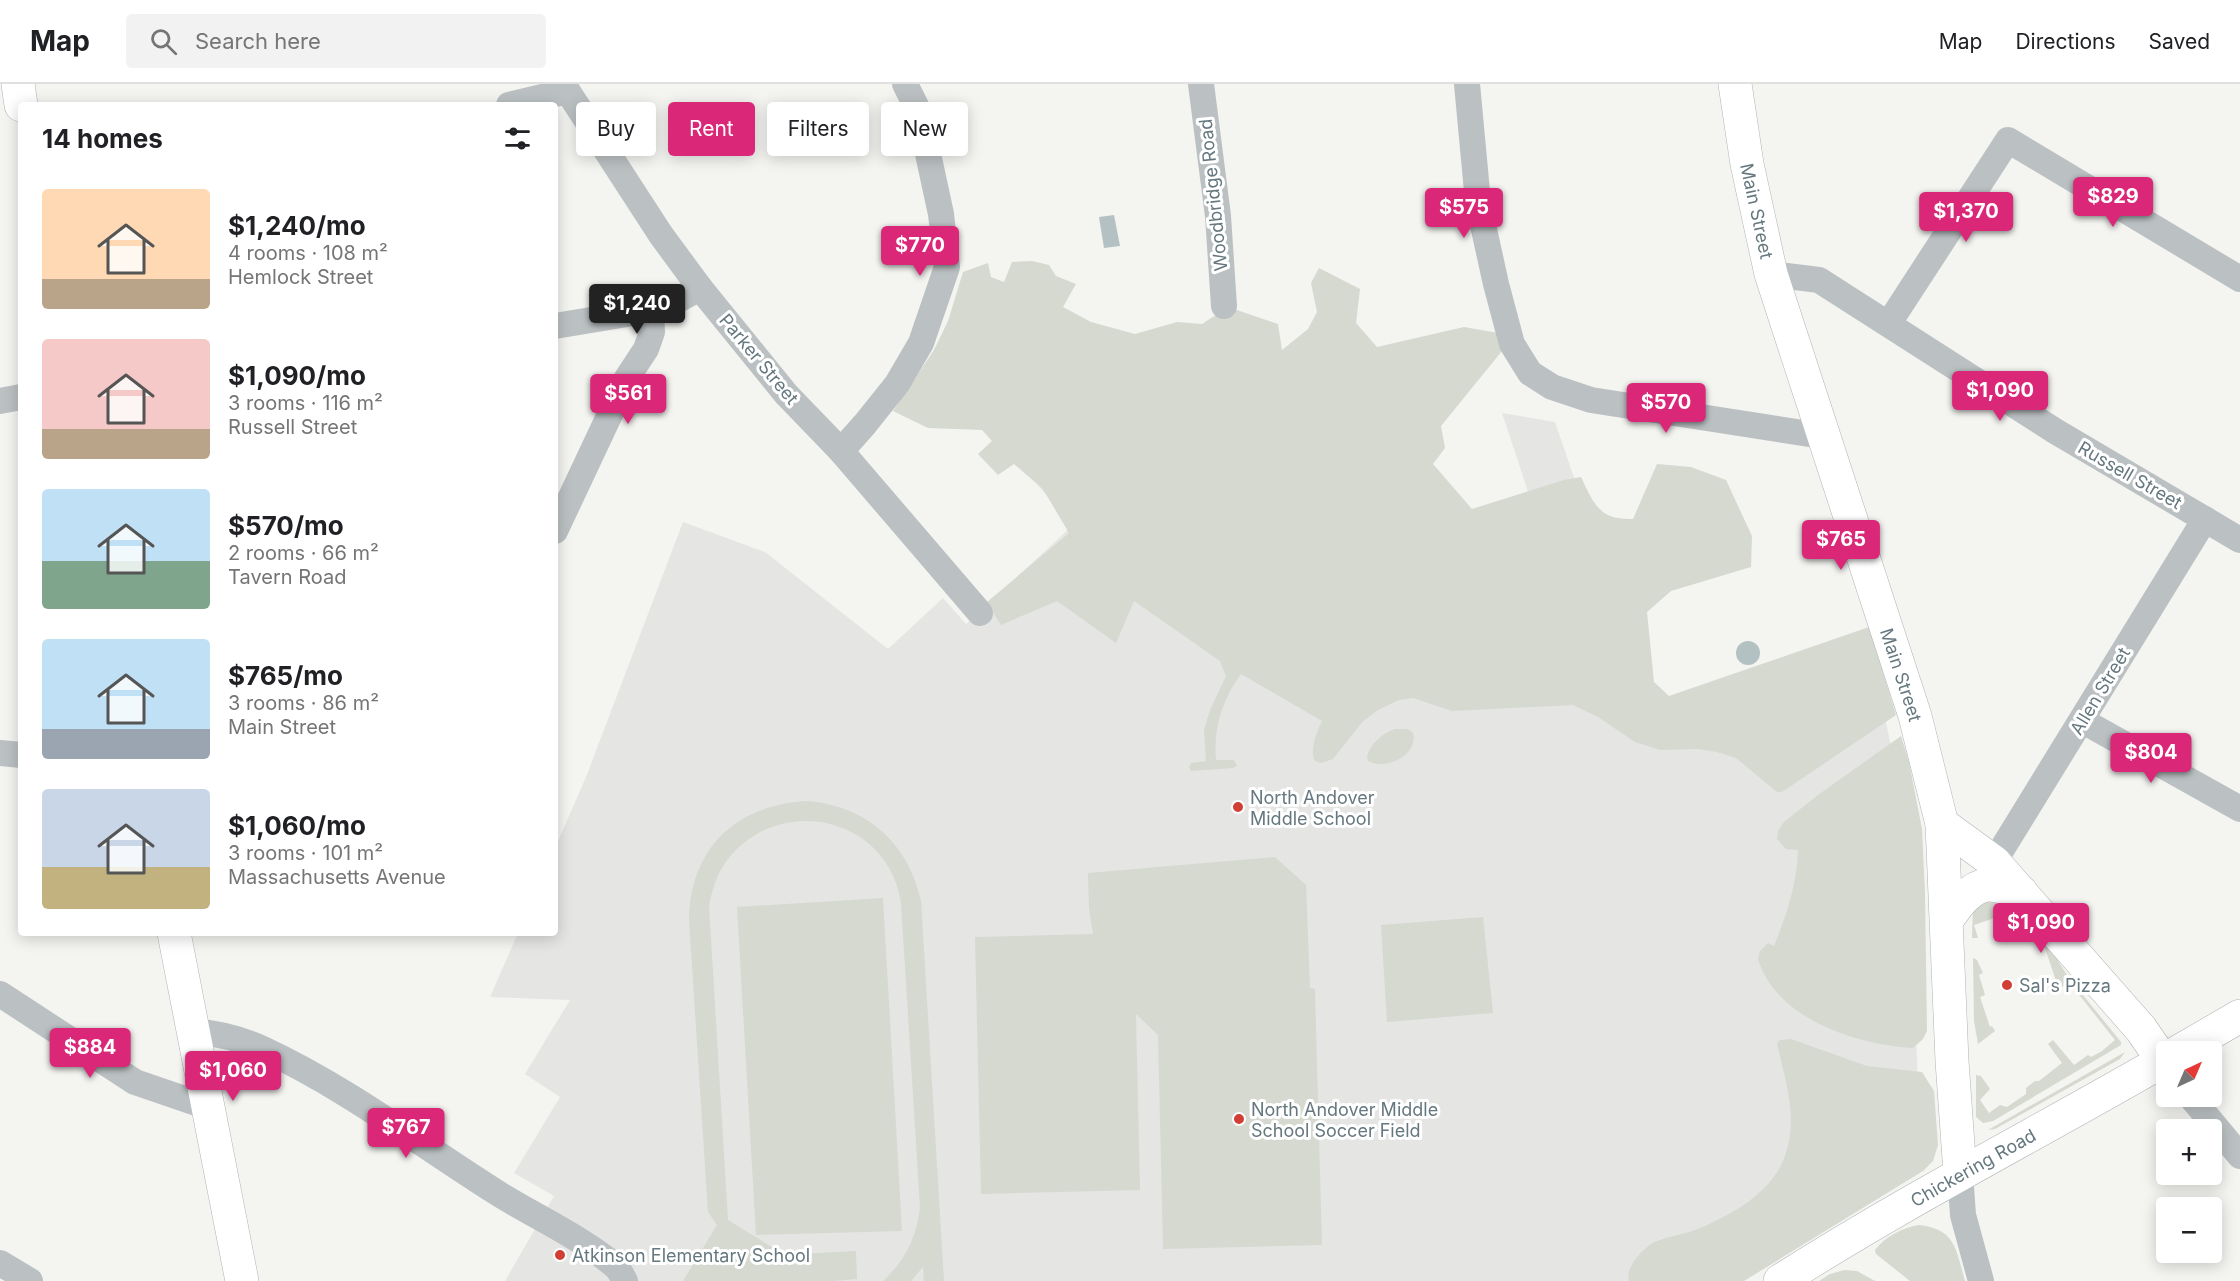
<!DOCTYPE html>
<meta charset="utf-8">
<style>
body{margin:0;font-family:Inter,sans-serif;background:#f2f2f2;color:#202124;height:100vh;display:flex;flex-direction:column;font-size:22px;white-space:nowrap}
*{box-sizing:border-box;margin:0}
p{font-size:20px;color:#757577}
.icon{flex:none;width:33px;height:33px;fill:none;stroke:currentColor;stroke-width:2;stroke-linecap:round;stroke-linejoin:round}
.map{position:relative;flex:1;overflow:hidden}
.side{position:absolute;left:18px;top:18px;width:540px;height:834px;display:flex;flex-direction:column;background:#fff;border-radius:6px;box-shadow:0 3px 15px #0003}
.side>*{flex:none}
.top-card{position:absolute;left:576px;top:18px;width:570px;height:54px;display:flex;gap:12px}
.needle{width:39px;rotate:44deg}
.controls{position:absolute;left:2156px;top:957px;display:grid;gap:12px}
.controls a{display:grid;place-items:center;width:66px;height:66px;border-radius:6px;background:#fff;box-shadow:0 3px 15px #0003;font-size:30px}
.price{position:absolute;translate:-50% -51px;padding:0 14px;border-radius:6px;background:#db2777;color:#fff;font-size:20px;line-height:39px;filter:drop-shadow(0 2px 3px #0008)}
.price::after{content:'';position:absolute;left:50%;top:36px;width:18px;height:14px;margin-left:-9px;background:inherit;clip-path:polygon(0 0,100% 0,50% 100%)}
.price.selected{background:#222;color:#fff}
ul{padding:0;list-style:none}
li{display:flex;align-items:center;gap:18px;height:150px;padding:0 24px}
li span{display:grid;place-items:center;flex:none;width:168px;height:120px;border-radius:6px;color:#555}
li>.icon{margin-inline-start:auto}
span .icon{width:72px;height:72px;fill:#fffc;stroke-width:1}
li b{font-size:26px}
h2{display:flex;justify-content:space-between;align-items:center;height:72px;padding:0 24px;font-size:26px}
.pill{padding:0 21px;border-radius:6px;background:#fff;box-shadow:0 3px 15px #0003;font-size:21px;line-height:54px}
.pill.selected{background:#db2777;color:#fff}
header{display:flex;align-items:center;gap:36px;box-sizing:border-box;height:84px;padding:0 30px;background:#fff;border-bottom:2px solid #e0e0e0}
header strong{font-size:28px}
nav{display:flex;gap:33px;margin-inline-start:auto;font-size:21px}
.search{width:420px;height:54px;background:#f2f2f2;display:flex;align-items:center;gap:15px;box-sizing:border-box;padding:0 21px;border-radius:6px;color:#757577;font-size:22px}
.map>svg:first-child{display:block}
.built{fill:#e5e5e4}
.green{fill:#d5d9d0}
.water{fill:#b4c1c3}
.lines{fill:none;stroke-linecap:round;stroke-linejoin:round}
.major-casing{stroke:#afb4b6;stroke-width:34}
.minor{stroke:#bbc0c2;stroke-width:26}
.major{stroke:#fff;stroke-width:33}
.poi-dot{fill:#d13e34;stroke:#fff;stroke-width:2}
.labels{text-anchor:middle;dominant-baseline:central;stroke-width:6;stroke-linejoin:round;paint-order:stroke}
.street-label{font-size:18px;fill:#66787f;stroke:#fff}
.poi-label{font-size:18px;fill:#66787f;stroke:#fff;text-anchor:start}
</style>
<header>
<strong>Map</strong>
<div class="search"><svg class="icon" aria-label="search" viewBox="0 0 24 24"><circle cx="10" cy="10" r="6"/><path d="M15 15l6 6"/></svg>Search here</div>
<nav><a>Map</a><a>Directions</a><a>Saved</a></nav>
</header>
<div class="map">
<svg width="2240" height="1197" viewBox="0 0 2240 1197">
<rect width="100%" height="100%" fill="#f4f4f1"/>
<!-- built -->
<polygon class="built" points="1502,329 1555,338 1658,639 1884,630 1895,680 1916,952 1921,1072 1733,1197 505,1197 554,1112 514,1089 560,1013 525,990 570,916 490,913 518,849 555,849 555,764 586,693 683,438 765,468 888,565 943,514 966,540 1072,442 1017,376 1444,484 1542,450"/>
<!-- green -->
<g class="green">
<path d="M1032,177L1049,181L1056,192L1076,200L1063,223L1091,238L1135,250L1177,238L1202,240L1228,223L1278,240L1282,266L1308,245L1317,228L1311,199L1319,184L1360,205L1356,239L1377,263L1464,243L1498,249L1502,267L1441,342L1445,364L1433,380L1472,425L1564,396L1581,393C1594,420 1599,436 1633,435L1657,380L1691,383L1726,396L1752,452L1751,483L1671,507L1647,528L1654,598L1669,612L1869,543L1896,631L1782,708H1777L1736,674L1717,668L1698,665L1660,666L1635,658L1598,633L1573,621L1452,627L1413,614L1399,616L1378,626L1363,637L1333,675L1321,679L1315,677C1309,666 1317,648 1322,637L1241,590C1222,615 1213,646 1216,676H1234L1237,682L1233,684L1191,687L1189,683L1191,679L1206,677L1204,646L1210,626L1226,592L1220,577L1134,517L1116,559L1057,517L1001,541L987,518L1069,449L1043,405L1014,380L998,391L978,370L992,357L982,346L928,344L893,327L934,266L948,237L963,188L988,179L991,193L1004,198L1012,178Z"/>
<path d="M1395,645H1408L1413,649C1419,671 1385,687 1368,677L1367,673C1370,659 1382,650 1395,645Z"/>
<path d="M1901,652L1909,678L1922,745L1925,809L1927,947L1923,955L1913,964C1857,961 1776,935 1758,875L1760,867L1768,859L1774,862C1787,830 1797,800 1798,766L1786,765L1777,755L1778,747L1784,738L1818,711Z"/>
<path d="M809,717C868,723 908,759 921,817L944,1197H924L923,1183L911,1197H883C905,1177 917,1153 920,1123L901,819C888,731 776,708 725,779C716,792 712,807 709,822L728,1136L798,1179V1170L856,1167L857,1195L833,1197H683L717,1141L708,1128L689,836C690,763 737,720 809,717Z"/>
<polygon points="1275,773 1306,801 1310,904 1315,905 1322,1161 1163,1165 1158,951 1136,930 1140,1106 981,1110 975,853 1093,850 1089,824 1088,789"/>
<polygon points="2000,813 2021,831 2022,838 2011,843 2006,830 1974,841 1978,854 1972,854 1973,823 1975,819"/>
<polygon points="883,814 902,1147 756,1151 737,823"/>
<polygon points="1483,833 1493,929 1387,938 1381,841"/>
<polygon points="2044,861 2049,863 2069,894 2121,958 2121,961 1993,1037 1983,1039 1976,1033 1976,991 1981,992 1990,1005 1980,1016 1989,1029 2000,1021 2007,1023 2026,1010 2026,1004 2035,997 2039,997 2062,979 2048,960 2053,956 2074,981 2088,971 2091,973 2102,967 2115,956 2069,898 2062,903 2056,897"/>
<polygon points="1973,874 1977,876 1983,889 1979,891 1985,911 1980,913 1990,943 1992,942 1995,947 1978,960 1974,937"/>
<path d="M1791,955L1867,982L1922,988L1934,1007L1938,1061L1933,1077L1923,1087L1744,1197H1629C1625,1184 1641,1167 1651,1160C1664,1153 1682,1151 1695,1146C1730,1132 1772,1109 1785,1072C1799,1033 1785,997 1777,959L1780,956Z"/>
<polygon points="2125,968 2120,975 1995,1045 1988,1046"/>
<path d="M1919,1141C1956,1145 1956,1166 1965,1197H1910L1876,1170L1875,1166C1886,1152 1902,1144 1919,1141Z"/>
<polygon points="1844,1186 1857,1187 1875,1197 1819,1197 1830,1190"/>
</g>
<!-- water -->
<g class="water">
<polygon points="1114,131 1120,162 1104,164 1099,133"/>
<circle cx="1748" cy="569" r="12"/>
</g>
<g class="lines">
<!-- major casing -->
<g class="major-casing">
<g id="major">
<polyline points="18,0 21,21"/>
<path id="s1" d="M1735,0L1747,80L1771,190L1915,632L1942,740L1952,977L1960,1089"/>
<polyline points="1942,740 1994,778 2141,945 2163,977"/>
<path d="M1947,836C1956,823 1969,803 1987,801C1997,800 2010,806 2021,808"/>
<polyline points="174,849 242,1197"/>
<polyline points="2178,968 2240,932"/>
<path id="s2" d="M1780,1197C1905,1117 2038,1049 2166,975"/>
</g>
</g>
<!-- minor -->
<g class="minor">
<polyline points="563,0 661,151 700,204 786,310 841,367 980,529"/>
<polyline points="1201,0 1218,132 1224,222"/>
<polyline points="1467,0 1478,118 1496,200 1512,260 1530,289 1552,303 1591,316 1822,352"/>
<polyline points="509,21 567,7"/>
<polyline points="1771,190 1819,196 2055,347 2240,456"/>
<polyline points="1889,239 2008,56 2240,195"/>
<polyline points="555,242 651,226 674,218 700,204"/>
<polyline points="0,317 21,313"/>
<polyline points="841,367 865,340 897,300 921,259 947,183 941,130 925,56 917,24 905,0"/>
<polyline points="555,447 627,294 646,265 652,248 651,226"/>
<polyline points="2083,637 2240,725"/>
<polyline points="0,669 21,671"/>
<polyline points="1994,778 2205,435"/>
<polyline points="0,910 135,998 208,1023"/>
<path d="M193,947C216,949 241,955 263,965C347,1004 421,1061 499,1110C536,1133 582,1154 615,1182C620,1186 622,1192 625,1197"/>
<polyline points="2190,1012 2240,1072"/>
<polyline points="1960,1089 1963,1131 1981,1197"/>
<polyline points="0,1179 30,1197"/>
</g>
<!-- major -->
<use href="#major" class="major"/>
</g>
<!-- markers -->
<g class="poi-dot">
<circle cx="1238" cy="723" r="6"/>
<circle cx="2007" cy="901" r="6"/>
<circle cx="1239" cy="1035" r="6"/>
<circle cx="560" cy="1171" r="6"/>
</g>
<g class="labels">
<!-- street labels -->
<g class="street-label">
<text transform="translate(1213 111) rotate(-96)">Woodbridge Road</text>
<text stroke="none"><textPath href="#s1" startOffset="129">Main Street</textPath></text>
<text transform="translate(759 275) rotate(50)">Parker Street</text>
<text transform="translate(2130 391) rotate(30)">Russell Street</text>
<text stroke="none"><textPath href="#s1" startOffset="615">Main Street</textPath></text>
<text transform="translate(2100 607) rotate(-59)">Allen Street</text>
<text stroke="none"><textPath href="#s2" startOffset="224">Chickering Road</textPath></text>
</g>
<!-- poi labels -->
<g class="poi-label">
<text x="1250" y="713">North Andover<tspan x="1250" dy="21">Middle School</tspan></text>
<text x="2019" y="901">Sal's Pizza</text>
<text x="1251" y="1025">North Andover Middle<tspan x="1251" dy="21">School Soccer Field</tspan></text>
<text x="572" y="1171">Atkinson Elementary School</text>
</g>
</g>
</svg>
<div class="controls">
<a><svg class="needle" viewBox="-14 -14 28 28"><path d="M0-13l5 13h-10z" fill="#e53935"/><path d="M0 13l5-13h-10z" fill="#757577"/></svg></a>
<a>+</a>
<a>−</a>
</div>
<b class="price" style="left:2113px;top:144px">$829</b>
<b class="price" style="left:1464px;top:155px">$575</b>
<b class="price" style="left:1966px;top:159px">$1,370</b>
<b class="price" style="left:920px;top:193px">$770</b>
<b class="price selected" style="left:637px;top:251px">$1,240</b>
<b class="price" style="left:2000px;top:338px">$1,090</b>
<b class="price" style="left:628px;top:341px">$561</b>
<b class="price" style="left:1666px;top:350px">$570</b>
<b class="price" style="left:1841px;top:487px">$765</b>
<b class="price" style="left:2151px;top:700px">$804</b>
<b class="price" style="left:2041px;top:870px">$1,090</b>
<b class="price" style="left:90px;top:995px">$884</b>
<b class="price" style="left:233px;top:1018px">$1,060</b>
<b class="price" style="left:406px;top:1075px">$767</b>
<div class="top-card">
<a class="pill">Buy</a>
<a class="pill selected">Rent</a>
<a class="pill">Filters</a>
<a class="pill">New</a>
</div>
<section class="side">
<h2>14 homes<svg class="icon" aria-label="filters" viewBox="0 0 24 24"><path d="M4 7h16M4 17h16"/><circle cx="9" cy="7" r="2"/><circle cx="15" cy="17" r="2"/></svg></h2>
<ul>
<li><span style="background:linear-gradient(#ffd9b3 75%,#b9a48a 0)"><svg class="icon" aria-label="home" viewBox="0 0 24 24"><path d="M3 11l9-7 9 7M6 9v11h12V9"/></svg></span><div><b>$1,240/mo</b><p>4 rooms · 108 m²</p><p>Hemlock Street</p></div></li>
<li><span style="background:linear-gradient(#f6c9c9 75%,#b9a48a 0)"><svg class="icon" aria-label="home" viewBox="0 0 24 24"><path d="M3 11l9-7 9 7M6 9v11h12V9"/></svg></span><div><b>$1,090/mo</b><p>3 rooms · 116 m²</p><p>Russell Street</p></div></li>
<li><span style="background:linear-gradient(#bfe0f5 60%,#7fa58c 0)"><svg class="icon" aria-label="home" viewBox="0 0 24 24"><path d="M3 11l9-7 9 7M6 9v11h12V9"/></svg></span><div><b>$570/mo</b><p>2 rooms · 66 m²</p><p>Tavern Road</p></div></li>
<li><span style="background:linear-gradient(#bfe0f5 75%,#9aa5b1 0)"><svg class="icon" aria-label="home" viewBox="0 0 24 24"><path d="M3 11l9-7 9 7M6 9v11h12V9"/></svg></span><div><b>$765/mo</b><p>3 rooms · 86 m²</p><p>Main Street</p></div></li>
<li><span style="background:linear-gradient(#c9d6e8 65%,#c2b280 0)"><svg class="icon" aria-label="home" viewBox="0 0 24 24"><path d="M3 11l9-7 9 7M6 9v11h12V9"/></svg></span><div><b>$1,060/mo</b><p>3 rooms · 101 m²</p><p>Massachusetts Avenue</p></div></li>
</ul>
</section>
</div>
